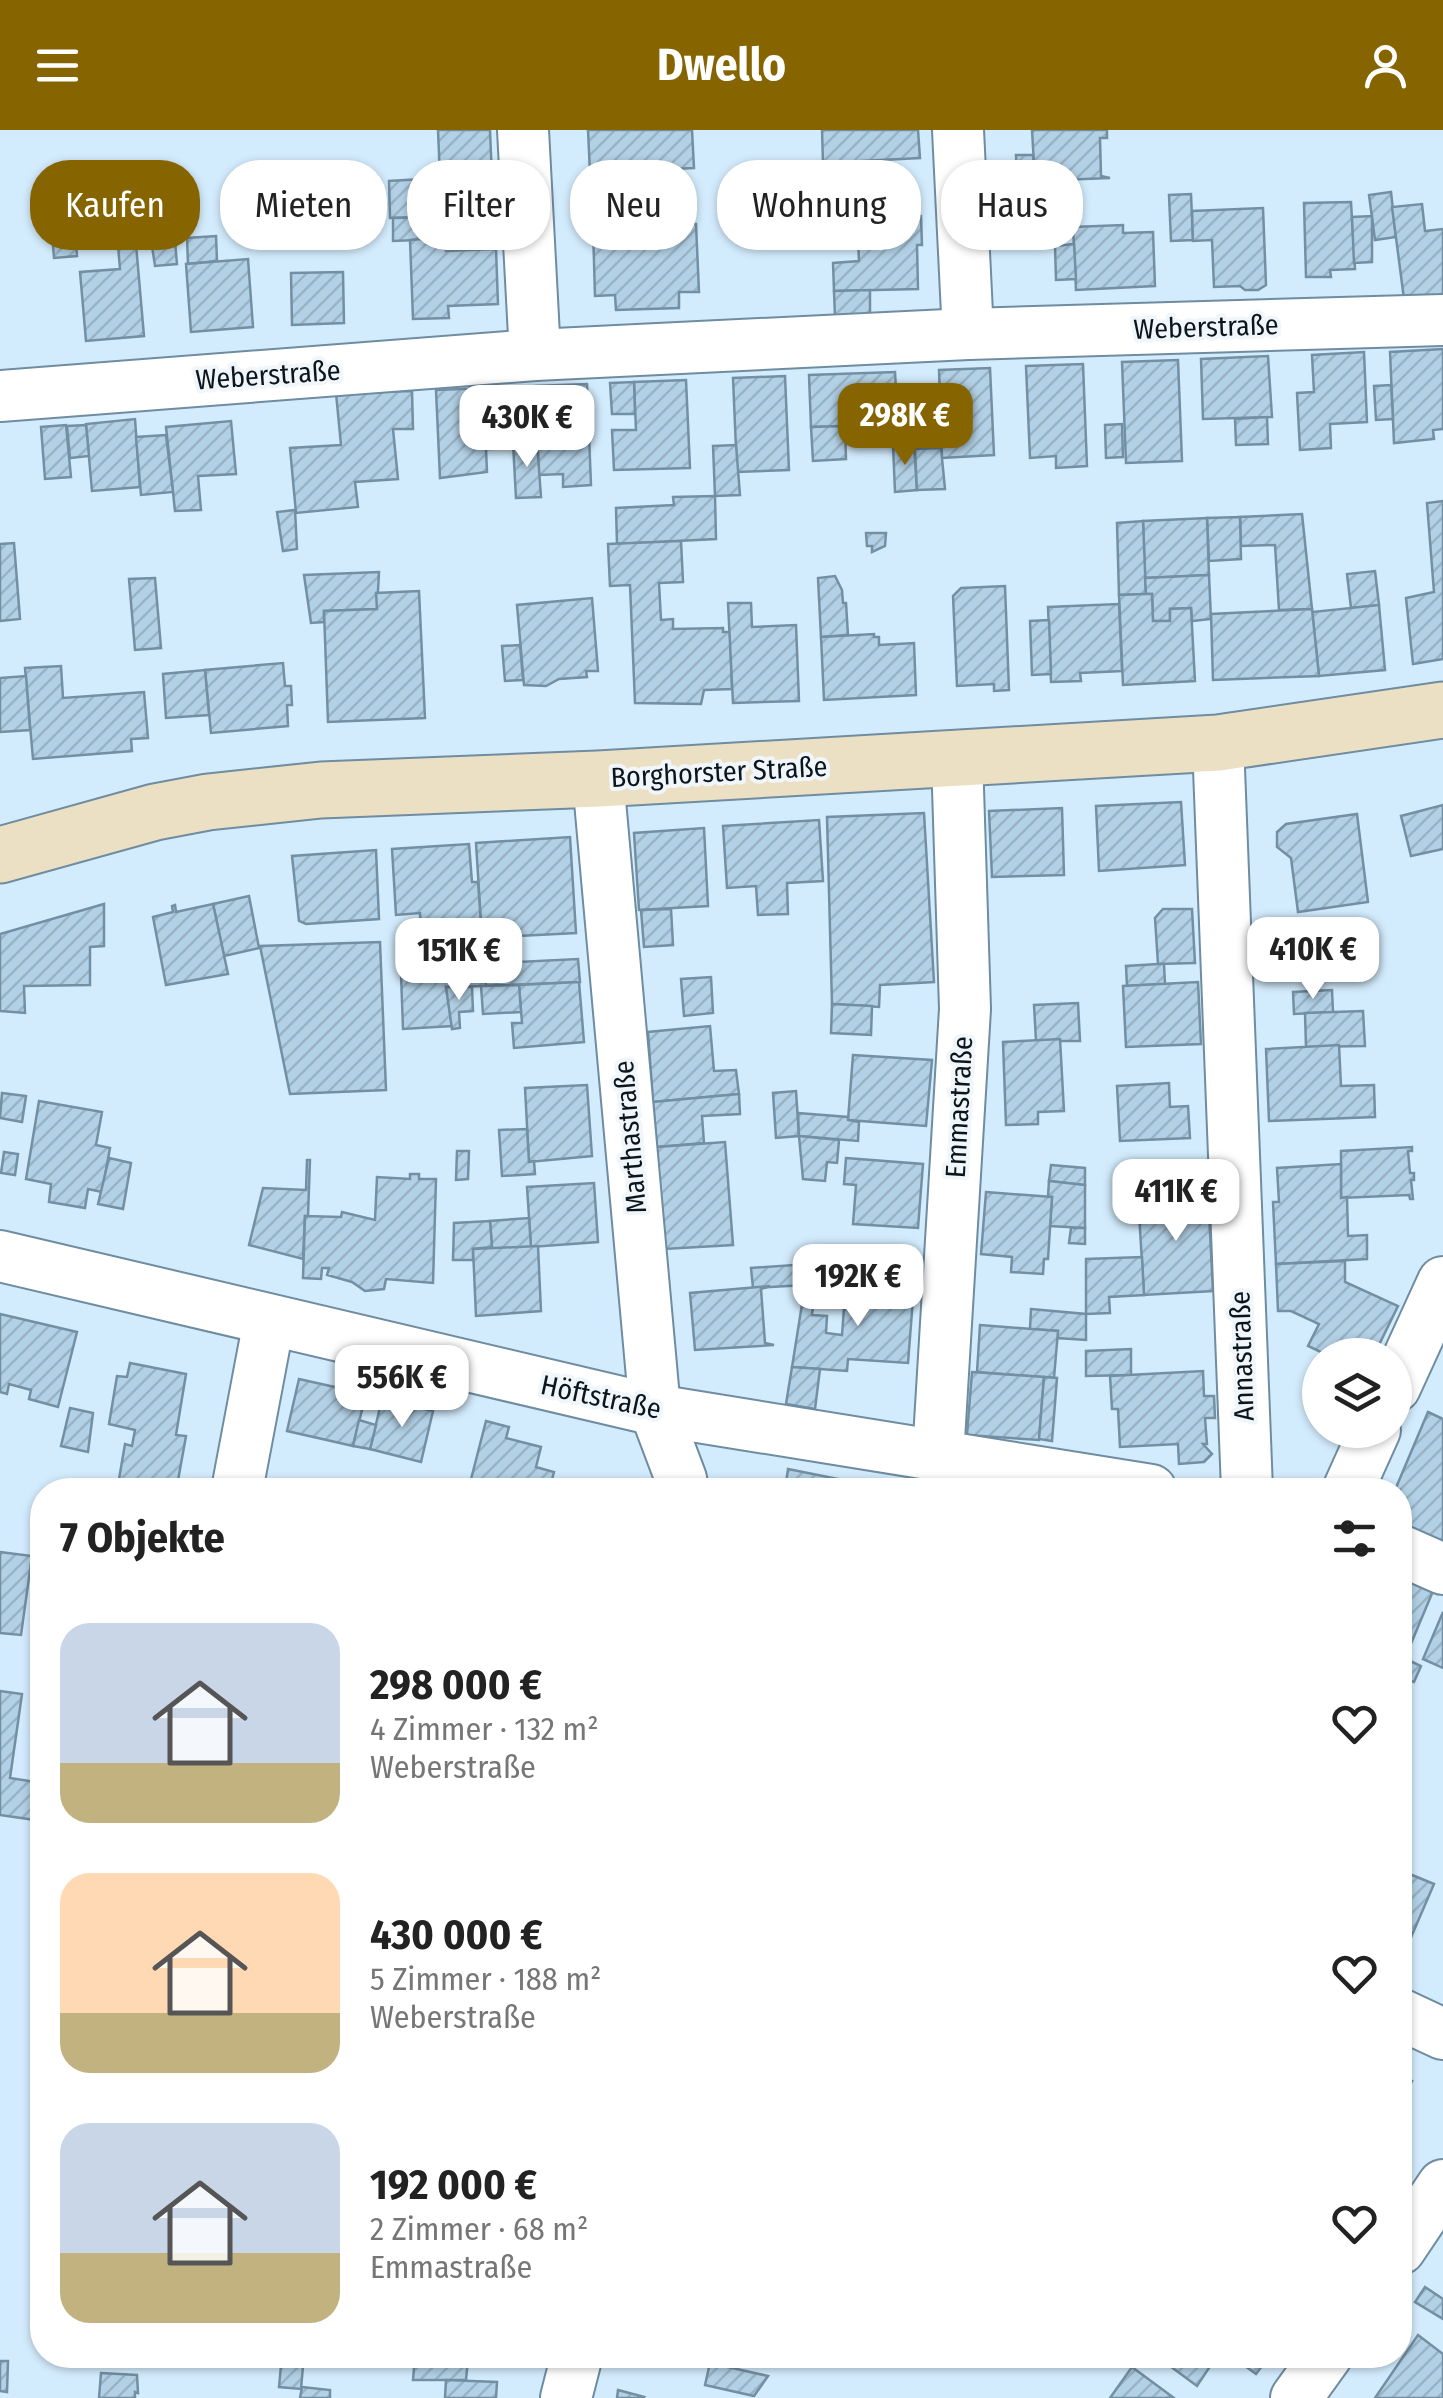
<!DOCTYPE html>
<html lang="de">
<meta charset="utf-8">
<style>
body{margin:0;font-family:"Fira Sans Condensed",sans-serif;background:#f2f2f2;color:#222;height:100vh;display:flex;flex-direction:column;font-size:38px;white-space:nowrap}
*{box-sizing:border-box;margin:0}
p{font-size:32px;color:#767676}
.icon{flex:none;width:55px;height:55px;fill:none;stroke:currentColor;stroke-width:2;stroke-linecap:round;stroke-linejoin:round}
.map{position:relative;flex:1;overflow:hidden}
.sheet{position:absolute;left:30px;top:1348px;width:1382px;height:890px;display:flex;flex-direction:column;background:#fff;border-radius:40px;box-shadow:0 2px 8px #0004}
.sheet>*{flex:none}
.guide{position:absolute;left:30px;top:30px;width:1385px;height:90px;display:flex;gap:20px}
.fabs{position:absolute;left:1302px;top:1208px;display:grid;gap:20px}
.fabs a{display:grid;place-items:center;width:110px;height:110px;border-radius:50%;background:#fff;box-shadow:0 2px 8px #0004;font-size:50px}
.price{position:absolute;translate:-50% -85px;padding:0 22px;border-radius:20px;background:#fff;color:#222;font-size:32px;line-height:65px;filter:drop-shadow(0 2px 5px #0008)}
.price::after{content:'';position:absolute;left:50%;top:60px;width:30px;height:22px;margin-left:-15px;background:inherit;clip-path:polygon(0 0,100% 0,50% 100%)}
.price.selected{background:#866400;color:#fff}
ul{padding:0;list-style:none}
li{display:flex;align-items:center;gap:30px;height:250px;padding:0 30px}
li span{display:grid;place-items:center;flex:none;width:280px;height:200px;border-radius:30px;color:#555}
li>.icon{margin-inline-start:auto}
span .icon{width:120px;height:120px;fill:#fffc;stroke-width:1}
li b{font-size:42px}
h2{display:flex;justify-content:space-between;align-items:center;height:120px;padding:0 30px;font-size:42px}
.chip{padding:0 35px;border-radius:40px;background:#fff;box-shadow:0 2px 8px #0004;font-size:35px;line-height:90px}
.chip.selected{background:#866400;color:#fff}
header{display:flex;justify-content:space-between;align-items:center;height:130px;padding:0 30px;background:#866400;color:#fff;font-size:45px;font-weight:700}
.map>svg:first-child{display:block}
.building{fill:url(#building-hatch);stroke:#738fa3;stroke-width:2.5}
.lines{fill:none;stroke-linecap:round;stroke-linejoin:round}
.street-casing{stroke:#6f8ca0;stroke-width:54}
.secondary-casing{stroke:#6f8ca0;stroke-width:59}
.street{stroke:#fff;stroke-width:50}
.secondary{stroke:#ece0c4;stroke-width:55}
.labels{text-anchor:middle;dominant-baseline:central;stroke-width:8;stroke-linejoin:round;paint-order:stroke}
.street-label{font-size:28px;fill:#0a151c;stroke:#f0f6fa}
</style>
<header><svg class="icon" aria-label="menu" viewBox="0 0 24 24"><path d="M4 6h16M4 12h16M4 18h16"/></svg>Dwello<svg class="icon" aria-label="person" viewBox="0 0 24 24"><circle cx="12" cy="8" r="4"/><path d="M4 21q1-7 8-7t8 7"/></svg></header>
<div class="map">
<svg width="1443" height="2268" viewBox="0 0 1443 2268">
<defs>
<pattern id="building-hatch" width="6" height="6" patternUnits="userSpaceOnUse" patternTransform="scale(2.5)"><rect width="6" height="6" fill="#b3d1e6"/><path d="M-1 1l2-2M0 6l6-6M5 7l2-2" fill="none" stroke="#99b3c5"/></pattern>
</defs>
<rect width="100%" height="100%" fill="#d3ecfd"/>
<!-- building -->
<g class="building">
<polygon points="438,0 490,0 492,50 471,51 472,85 390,88 389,51 440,48"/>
<polygon points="588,0 692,0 694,38 673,39 674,55 611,58 610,42 590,43"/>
<polygon points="822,0 918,0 920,28 823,33"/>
<polygon points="1032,0 1107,0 1107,8 1100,8 1101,46 1110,48 1035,51"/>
<polygon points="1016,25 1033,25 1035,51 1063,50 1064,69 1018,72"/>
<polygon points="1391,62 1396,107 1375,110 1369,65"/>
<polygon points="1191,64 1193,110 1171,111 1169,65"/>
<polygon points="171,66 177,134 155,136 145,69"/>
<polygon points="1351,72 1355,139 1330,140 1331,147 1306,147 1304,73"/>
<polygon points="1422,74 1425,101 1443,99 1443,167 1404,169 1392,77"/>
<polygon points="1263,78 1266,155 1258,160 1245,160 1240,156 1214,157 1212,110 1193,111 1192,81"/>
<polygon points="921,86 922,115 917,115 918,159 834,161 833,133 859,131 857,89"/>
<polygon points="1372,86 1372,132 1354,133 1352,87"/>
<polygon points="74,87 77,126 54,128 51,89"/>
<polygon points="444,87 445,109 393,111 393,88"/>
<polygon points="696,94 699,162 679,162 679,178 616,180 615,165 595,166 593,98"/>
<polygon points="1123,95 1123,103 1153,102 1155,156 1076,160 1073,97"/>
<polygon points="135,103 144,206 86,211 80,142 120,139 117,104"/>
<polygon points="216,106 217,131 188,134 187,108"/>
<polygon points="445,107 446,121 496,119 498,174 448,176 449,188 413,189 410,110"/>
<polygon points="1074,114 1076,149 1056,150 1055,116"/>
<polygon points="248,129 253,197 191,202 186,134"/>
<polygon points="343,142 344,193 292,195 291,143"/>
<polygon points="870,160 870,186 835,187 834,161"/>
<polygon points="1443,219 1443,299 1433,300 1434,309 1394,313 1390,222"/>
<polygon points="1364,222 1367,292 1330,294 1331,318 1300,320 1297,263 1314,262 1312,225"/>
<polygon points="1268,226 1272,287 1203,289 1201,229"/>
<polygon points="1178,230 1182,331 1126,333 1122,232"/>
<polygon points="1083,234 1087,336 1056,338 1056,326 1030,328 1026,236"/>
<polygon points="990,238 994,325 942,328 939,240"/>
<polygon points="895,242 898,294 811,297 809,245"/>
<polygon points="785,246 789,340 737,342 733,248"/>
<polygon points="686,250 690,338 614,340 612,300 636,300 634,252"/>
<polygon points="634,252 635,284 612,284 610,253"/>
<polygon points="587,254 591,355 563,357 563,344 539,345 535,256"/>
<polygon points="1391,255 1393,289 1376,290 1374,256"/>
<polygon points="488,258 491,319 486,319 487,342 440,348 436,260"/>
<polygon points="412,261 413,299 393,299 398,349 355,352 358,377 296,383 290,318 341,315 336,263"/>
<polygon points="1267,287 1268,314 1236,315 1235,289"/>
<polygon points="135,289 140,357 92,361 86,294"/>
<polygon points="231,291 236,344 198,346 201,380 175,381 166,297"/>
<polygon points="1122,294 1123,327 1106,328 1105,295"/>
<polygon points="66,295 71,347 45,349 41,297"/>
<polygon points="86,295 89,326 70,328 67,296"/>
<polygon points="845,296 846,329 813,331 811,297"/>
<polygon points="166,305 173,362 141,365 136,307"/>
<polygon points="537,312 541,367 516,368 513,313"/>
<polygon points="736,315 740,365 715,366 713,316"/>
<polygon points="914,315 917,360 895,362 893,316"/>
<polygon points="941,318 945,359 917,360 915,319"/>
<polygon points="715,366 716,409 617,414 616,378 674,375 673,367"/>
<polygon points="1443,371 1443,529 1413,534 1406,468 1434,462 1427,373"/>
<polygon points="295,380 297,419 283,421 277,382"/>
<polygon points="1302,384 1312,479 1279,480 1275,415 1241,416 1240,387"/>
<polygon points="1240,387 1241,429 1209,431 1207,388"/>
<polygon points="1207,388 1209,445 1145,448 1143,391"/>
<polygon points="1143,391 1146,464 1119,465 1117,393"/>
<polygon points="866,403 886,403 885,416 872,422 872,416 867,416"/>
<polygon points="681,411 683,452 659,453 661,490 673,489 673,499 723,498 723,502 730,502 732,559 704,560 701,574 635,573 630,455 610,456 608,414"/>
<polygon points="14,413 20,489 0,491 0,414"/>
<polygon points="1375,441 1379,475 1351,478 1347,444"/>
<polygon points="379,442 377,479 324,481 324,492 311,493 304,445"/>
<polygon points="1209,445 1211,489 1192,491 1191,478 1170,479 1170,491 1153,491 1152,464 1146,464 1145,448"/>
<polygon points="835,446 842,460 843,473 846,473 848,505 821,507 818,448"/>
<polygon points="155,448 161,518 135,520 129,449"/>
<polygon points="1005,456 1009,560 994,561 994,554 957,556 953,466 961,458"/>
<polygon points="419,461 425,588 328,592 324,481 377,479 376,463"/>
<polygon points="1146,464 1152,464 1153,491 1170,491 1170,479 1191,478 1195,551 1123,555 1119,465"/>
<polygon points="592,468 598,541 586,541 587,547 559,549 546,556 524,555 517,475"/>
<polygon points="728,473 751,473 752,497 796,495 799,571 733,573"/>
<polygon points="1119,474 1122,541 1080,543 1081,551 1051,552 1048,477"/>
<polygon points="1379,475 1385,540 1319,546 1312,482"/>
<polygon points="1312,479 1319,546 1213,550 1211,484"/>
<polygon points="1049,490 1051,544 1032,545 1030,491"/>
<polygon points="874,504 874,507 879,507 879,515 914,513 916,565 824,570 821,507"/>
<polygon points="520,515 523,550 505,551 502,516"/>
<polygon points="283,533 285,556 291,556 292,575 287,575 288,596 211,603 205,540"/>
<polygon points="61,536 63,568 144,562 148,608 131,609 132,621 33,629 25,538"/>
<polygon points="205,540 209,585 166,588 163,544"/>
<polygon points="26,546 30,600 0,602 0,548"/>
<polygon points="1181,672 1185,735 1099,741 1096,676"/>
<polygon points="1443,675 1443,719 1411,726 1401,686"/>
<polygon points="1062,678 1064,745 992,747 989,681"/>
<polygon points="924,683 934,852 880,855 879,877 832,874 827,687"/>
<polygon points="1357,684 1368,772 1298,782 1291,728 1277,717 1277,702 1286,694"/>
<polygon points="819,690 823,751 787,753 788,784 758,785 756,756 727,758 723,696"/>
<polygon points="704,698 708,776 639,780 634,703"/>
<polygon points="570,707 576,803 482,808 476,713"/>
<polygon points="469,714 472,752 478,752 483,823 446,826 444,796 421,798 420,783 396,785 392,719"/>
<polygon points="376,720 379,789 306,794 299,791 292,726"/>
<polygon points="249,766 259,818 224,826 213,774"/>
<polygon points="104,774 104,816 90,817 90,855 24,856 25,883 0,881 0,804"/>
<polygon points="213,774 228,844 166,855 153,787 173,782 172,776 175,775 176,782"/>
<polygon points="671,779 673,815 644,817 641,780"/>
<polygon points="1163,779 1192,779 1195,833 1158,834 1155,788"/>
<polygon points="444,796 446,826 483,823 486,856 446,857 452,896 403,899 400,817 421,816 421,798"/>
<polygon points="517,806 518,832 578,829 580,852 486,856 482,808"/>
<polygon points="380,812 386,960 290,964 260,816"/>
<polygon points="1158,834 1164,834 1165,854 1127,856 1126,836"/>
<polygon points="711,847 713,883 684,886 681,849"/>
<polygon points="579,852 584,912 514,918 512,893 522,893 519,855"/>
<polygon points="1198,852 1201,914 1126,917 1123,856"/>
<polygon points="519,855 521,882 483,884 481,856"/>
<polygon points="446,857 472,857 473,881 459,882 460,898 452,899"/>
<polygon points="1332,860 1333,882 1294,884 1293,862"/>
<polygon points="1078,873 1080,911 1036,911 1034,875"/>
<polygon points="832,874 872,876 871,905 831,903"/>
<polygon points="1363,881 1365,916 1306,917 1305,883"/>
<polygon points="710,896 714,941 736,940 739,964 653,972 648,902"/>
<polygon points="1060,909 1064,981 1038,982 1038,994 1006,995 1003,912"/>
<polygon points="1339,915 1341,956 1374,955 1375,987 1269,991 1266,919"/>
<polygon points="853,925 932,930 926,996 848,990"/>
<polygon points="1169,953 1170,977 1188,976 1190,1008 1120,1011 1117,956"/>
<polygon points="587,955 592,1026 529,1032 525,958"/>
<polygon points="796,961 799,1006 776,1008 773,963"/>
<polygon points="2,963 26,966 22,992 0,988"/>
<polygon points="739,964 740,984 702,986 704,1013 657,1017 653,972"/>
<polygon points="39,971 102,982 96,1015 110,1018 102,1062 88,1059 85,1078 49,1072 51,1054 26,1049"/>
<polygon points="798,983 848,987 848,990 859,992 858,1011 799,1006"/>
<polygon points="527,999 529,1032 534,1031 535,1044 502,1046 499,1000"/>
<polygon points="799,1006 839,1010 837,1033 827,1032 825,1051 803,1049"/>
<polygon points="725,1012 733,1115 664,1119 657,1017"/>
<polygon points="1412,1017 1412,1021 1408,1021 1410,1043 1414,1043 1414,1050 1411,1050 1413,1069 1410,1069 1409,1065 1341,1068 1341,1021"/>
<polygon points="457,1021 469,1021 468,1049 456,1050"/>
<polygon points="4,1022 18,1024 15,1045 1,1043"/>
<polygon points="109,1028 131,1033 123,1079 98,1074"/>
<polygon points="846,1028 923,1034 918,1098 853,1094 856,1055 844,1054"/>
<polygon points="307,1030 310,1030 308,1086 305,1086 303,1129 249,1115 263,1058 306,1060"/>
<polygon points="1341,1034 1341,1068 1347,1067 1348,1106 1367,1105 1367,1129 1276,1134 1273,1072 1279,1072 1277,1038"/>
<polygon points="1051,1035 1085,1038 1085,1055 1049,1051"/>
<polygon points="410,1044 419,1044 419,1049 436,1049 433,1153 386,1149 384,1159 365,1161 352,1152 327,1145 329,1138 322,1138 321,1149 303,1148 305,1086 341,1087 342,1082 375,1090 377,1047 410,1049"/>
<polygon points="1049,1051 1085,1055 1085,1098 1050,1096 1052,1067 1048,1067"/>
<polygon points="594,1053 598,1112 531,1117 527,1057"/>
<polygon points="986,1062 1052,1067 1048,1129 1044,1129 1043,1144 1011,1142 1012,1127 981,1124"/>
<polygon points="1208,1064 1213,1161 1144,1165 1138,1067"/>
<polygon points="529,1088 531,1117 492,1119 490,1091"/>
<polygon points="490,1091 492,1117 473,1119 473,1130 453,1130 454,1093"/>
<polygon points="1071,1098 1085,1098 1085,1114 1069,1113"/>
<polygon points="538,1116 541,1181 476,1186 473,1119"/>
<polygon points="1142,1127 1144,1165 1109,1167 1110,1183 1086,1184 1086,1129"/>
<polygon points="1345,1131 1345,1152 1398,1176 1374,1225 1327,1225 1308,1216 1319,1194 1291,1181 1278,1181 1276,1134"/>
<polygon points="808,1134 805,1155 753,1158 751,1138"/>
<polygon points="846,1151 914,1156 908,1233 848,1229 847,1241 792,1237 803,1168 814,1170 812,1185 827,1186 826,1203 842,1205"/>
<polygon points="770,1156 761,1159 765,1213 774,1215 695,1220 690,1163"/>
<polygon points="1031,1179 1086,1184 1086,1210 1057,1208 1058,1201 1030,1199"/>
<polygon points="0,1184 77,1202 58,1277 29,1269 31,1260 9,1254 7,1264 0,1262"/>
<polygon points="980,1195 1058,1201 1054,1248 977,1242"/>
<polygon points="1131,1219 1131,1245 1086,1246 1086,1221"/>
<polygon points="130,1233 186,1244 176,1305 186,1306 177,1356 145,1351 144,1360 118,1355 125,1314 132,1316 135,1300 109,1294 117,1246 127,1247"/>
<polygon points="792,1237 820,1239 815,1279 786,1274"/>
<polygon points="1203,1241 1204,1266 1214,1266 1215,1288 1205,1288 1207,1314 1203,1314 1212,1324 1204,1332 1179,1334 1178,1314 1120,1317 1118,1279 1112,1279 1110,1246"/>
<polygon points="972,1242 1044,1247 1039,1310 967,1305"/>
<polygon points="1044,1247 1057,1248 1052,1311 1039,1309"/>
<polygon points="299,1249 366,1264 353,1316 287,1301"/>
<polygon points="382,1269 433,1281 421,1332 370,1319"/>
<polygon points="70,1278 93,1283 88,1322 61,1316"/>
<polygon points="1428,1282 1443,1289 1443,1416 1400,1398 1400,1360 1395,1360"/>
<polygon points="359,1290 376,1295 370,1319 353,1316"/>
<polygon points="486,1291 509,1297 506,1308 541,1317 536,1337 554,1342 549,1360 482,1360 469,1357"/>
<polygon points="788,1339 843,1350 842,1360 785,1360"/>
<polygon points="0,1422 32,1426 21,1505 0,1503"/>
<polygon points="1400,1439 1436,1454 1405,1528 1400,1526"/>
<polygon points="1443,1482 1443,1538 1423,1529"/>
<polygon points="1408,1530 1421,1536 1414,1552 1400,1547"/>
<polygon points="0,1561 22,1564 10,1648 42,1653 42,1691 0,1685"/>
<polygon points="1400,1740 1434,1754 1400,1833"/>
<polygon points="1400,1946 1412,1951 1400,1977"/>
<polygon points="1425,2157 1443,2169 1443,2189 1415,2172"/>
<polygon points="1418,2205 1443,2224 1443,2268 1375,2268"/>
<polygon points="282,2225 304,2225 301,2259 279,2257"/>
<polygon points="1155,2225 1186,2225 1209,2238 1197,2256"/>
<polygon points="1230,2225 1270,2225 1256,2244"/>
<polygon points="415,2226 468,2229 466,2250 413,2250"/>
<polygon points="0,2231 8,2231 7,2262 0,2261"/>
<polygon points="710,2233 768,2246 754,2266 705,2255"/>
<polygon points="1132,2237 1174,2268 1110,2268"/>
<polygon points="101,2243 137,2245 138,2263 135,2262 135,2268 99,2268"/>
<polygon points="446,2250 497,2252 496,2268 445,2268"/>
<polygon points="302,2257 330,2260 330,2268 300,2268"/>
<polygon points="618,2260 644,2267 643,2268 617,2268"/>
</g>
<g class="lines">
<!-- street casing -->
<g class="street-casing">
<g id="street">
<polyline points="523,0 535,225"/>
<polyline points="958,0 968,204"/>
<polyline points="0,266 535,225 968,204 1443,190"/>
<polyline points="1218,613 1247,1360"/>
<polyline points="598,649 655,1280 681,1349 683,1360"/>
<polyline points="0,1126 655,1280 1151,1360"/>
<polyline points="1395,1257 1443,1152"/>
<polyline points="938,1326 965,879 957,627"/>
<polyline points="237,1360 269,1191"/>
<polyline points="1348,1360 1375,1300"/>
<polyline points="1400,1420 1443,1439"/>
<polyline points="1400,1884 1443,1904"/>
<polyline points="1400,2119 1443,2055"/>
<polyline points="566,2268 577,2225"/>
<polyline points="1296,2268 1327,2225"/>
</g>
</g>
<!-- secondary casing -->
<g class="secondary-casing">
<polyline id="secondary" points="0,725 155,682 208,672 321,660 598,649 1218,613 1443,580"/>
</g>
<!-- street -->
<use href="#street" class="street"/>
<!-- secondary -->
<use href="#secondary" class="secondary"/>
</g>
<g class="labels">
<!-- street labels -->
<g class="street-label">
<text transform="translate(1206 197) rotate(-2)">Weberstraße</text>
<text transform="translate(268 245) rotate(-4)">Weberstraße</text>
<text transform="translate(719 642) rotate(-3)">Borghorster Straße</text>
<text transform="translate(959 977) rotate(-87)">Emmastraße</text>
<text transform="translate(630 1007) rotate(-95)">Marthastraße</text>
<text transform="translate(1242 1226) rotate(-92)">Annastraße</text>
<text transform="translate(601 1267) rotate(12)">Höftstraße</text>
</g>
</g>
</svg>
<div class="fabs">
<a><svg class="icon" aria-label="layers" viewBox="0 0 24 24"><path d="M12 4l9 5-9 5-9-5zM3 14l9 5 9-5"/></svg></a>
</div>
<b class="price selected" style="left:905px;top:338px">298K €</b>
<b class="price" style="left:527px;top:340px">430K €</b>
<b class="price" style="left:1313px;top:872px">410K €</b>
<b class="price" style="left:459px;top:873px">151K €</b>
<b class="price" style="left:1176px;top:1114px">411K €</b>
<b class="price" style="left:858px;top:1199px">192K €</b>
<b class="price" style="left:402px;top:1300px">556K €</b>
<div class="guide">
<a class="chip selected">Kaufen</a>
<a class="chip">Mieten</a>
<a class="chip">Filter</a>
<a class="chip">Neu</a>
<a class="chip">Wohnung</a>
<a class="chip">Haus</a>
</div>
<section class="sheet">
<h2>7 Objekte<svg class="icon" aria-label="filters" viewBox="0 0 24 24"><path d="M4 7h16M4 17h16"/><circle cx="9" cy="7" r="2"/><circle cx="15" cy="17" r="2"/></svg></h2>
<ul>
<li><span style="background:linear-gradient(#c9d6e8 70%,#c2b280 0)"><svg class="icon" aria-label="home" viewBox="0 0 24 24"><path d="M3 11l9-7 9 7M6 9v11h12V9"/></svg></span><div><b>298 000 €</b><p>4 Zimmer · 132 m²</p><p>Weberstraße</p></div><svg class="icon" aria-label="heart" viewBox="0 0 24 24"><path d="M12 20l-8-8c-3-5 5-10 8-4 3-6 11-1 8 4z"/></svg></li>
<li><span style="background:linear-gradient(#ffd9b3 70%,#c2b280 0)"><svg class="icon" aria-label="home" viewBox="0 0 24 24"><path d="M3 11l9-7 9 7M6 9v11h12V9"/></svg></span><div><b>430 000 €</b><p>5 Zimmer · 188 m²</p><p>Weberstraße</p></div><svg class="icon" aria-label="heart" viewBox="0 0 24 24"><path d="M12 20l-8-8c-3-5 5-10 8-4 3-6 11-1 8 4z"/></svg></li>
<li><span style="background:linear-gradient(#c9d6e8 65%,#c2b280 0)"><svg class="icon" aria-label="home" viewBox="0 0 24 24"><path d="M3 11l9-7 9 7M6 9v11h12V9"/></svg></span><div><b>192 000 €</b><p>2 Zimmer · 68 m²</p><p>Emmastraße</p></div><svg class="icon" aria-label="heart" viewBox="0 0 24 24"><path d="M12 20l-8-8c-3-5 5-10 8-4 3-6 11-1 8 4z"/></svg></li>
</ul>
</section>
</div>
